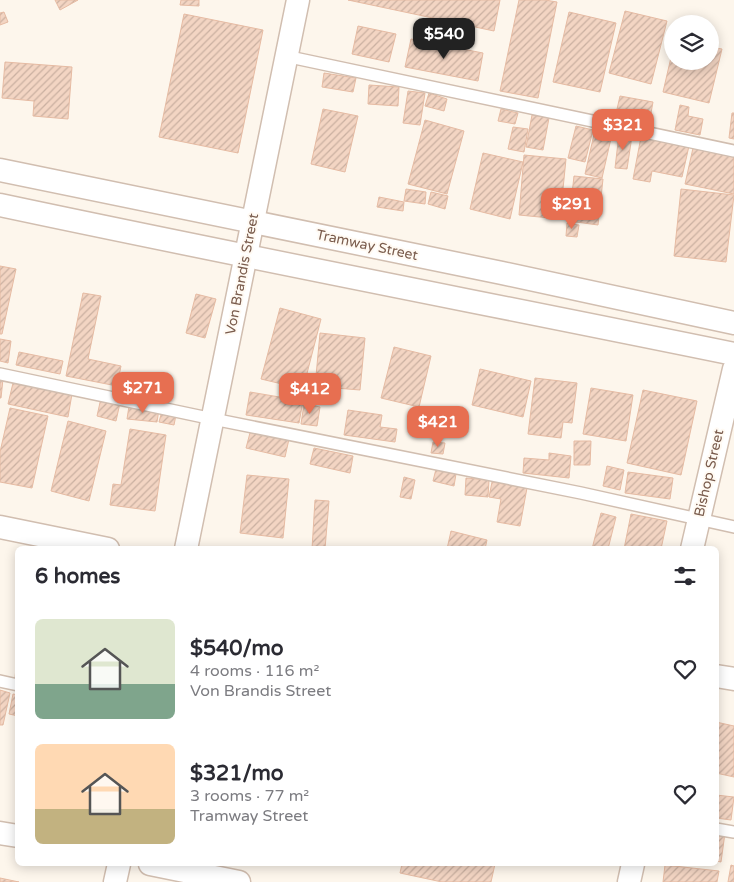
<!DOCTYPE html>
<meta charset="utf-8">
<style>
body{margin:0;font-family:"Varela Round",sans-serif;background:#f2f2f3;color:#2b2b33;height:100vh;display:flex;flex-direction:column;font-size:19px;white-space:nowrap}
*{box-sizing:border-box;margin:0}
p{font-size:16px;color:#7c7c81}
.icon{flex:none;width:28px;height:28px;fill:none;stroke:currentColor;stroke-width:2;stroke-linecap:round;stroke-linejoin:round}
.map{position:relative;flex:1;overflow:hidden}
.details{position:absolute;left:15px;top:546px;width:704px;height:320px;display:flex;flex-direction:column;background:#fff;border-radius:8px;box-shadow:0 2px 12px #0003}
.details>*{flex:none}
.tools{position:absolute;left:664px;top:15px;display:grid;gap:10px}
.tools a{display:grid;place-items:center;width:55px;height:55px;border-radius:50%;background:#fff;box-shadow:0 2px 12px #0003;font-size:25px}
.price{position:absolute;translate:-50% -42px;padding:0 11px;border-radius:10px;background:#e76f51;color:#fff;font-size:16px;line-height:32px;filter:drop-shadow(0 1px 2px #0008)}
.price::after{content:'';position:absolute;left:50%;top:30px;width:15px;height:11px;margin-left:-8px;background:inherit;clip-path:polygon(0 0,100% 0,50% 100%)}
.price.selected{background:#222;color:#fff}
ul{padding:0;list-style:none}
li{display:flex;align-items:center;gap:15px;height:125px;padding:0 20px}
li span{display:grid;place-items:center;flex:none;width:140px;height:100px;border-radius:8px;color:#555}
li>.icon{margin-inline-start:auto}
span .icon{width:60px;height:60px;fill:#fffc;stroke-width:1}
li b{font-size:21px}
h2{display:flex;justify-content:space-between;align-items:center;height:60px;padding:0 20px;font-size:21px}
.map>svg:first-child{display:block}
.building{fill:url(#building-hatch);stroke:#e6bba3}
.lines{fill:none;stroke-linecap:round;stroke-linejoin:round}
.lane-casing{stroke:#d1beb0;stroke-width:14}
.street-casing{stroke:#d1beb0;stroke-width:25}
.lane{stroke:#fff;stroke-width:11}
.street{stroke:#fff;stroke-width:22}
.labels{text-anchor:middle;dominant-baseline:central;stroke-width:4;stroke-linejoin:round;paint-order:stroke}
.street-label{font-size:14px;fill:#7a5c4d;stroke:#fffaf3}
</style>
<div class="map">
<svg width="734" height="882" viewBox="0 0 734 882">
<defs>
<pattern id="building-hatch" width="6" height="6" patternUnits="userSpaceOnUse" patternTransform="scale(1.25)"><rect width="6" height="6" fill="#f3d5c3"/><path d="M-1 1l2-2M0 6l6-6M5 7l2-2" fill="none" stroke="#cab0a1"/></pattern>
</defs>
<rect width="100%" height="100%" fill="#fdf6ec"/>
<!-- building -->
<g class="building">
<polygon points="55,0 78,0 60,10"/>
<polygon points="181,0 199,0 199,6 180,5"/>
<polygon points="348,0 500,0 494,31"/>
<polygon points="519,0 545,0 557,2 538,98 500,91"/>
<polygon points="625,11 667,21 651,84 609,73"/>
<polygon points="4,12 8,22 0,25 0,13"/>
<polygon points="569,12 616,23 600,92 553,82"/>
<polygon points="184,14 263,30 238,153 159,137"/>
<polygon points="358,26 396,34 389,62 352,54"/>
<polygon points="411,39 483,53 478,81 405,67"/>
<polygon points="710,47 722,49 709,103 663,92 672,53 672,61 710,61"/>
<polygon points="5,62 72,67 68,119 33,116 34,101 2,98"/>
<polygon points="324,73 356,78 353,92 322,87"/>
<polygon points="369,85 399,87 398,106 368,104"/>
<polygon points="408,91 425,93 420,125 403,123"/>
<polygon points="429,93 447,99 444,111 425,106"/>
<polygon points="620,96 653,102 649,124 615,118"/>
<polygon points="680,105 689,107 688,116 703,119 700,135 675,130"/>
<polygon points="323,109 358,116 345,172 311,164"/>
<polygon points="501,109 518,113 515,124 498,121"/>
<polygon points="732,113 734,113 734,139 729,138"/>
<polygon points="532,115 549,118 543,150 526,147"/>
<polygon points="425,120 464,131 447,194 408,184"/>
<polygon points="576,126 593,130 585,162 568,158"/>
<polygon points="513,127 528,129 524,152 508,149"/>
<polygon points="595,130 612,134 602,178 585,174"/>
<polygon points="619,134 632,136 627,169 615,168"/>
<polygon points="641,137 689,146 682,177 652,171 650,182 633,179"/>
<polygon points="693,148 734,157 734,194 685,184"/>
<polygon points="483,153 523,162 510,219 470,209"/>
<polygon points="524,155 566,159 560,219 519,215"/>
<polygon points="574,176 603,179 598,225 569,221"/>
<polygon points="406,189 426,192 425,204 404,201"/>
<polygon points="681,189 734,195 726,262 674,256"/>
<polygon points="431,192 448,196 445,209 428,204"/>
<polygon points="379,197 404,202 403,211 377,207"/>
<polygon points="567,223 579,225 577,237 566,236"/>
<polygon points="0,266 16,269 2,334 0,334"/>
<polygon points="83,293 101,296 88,359 121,366 117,386 66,376"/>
<polygon points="196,294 216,299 205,338 186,333"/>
<polygon points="280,308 321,319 303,389 261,379"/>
<polygon points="320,333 365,338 360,390 335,388 336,378 316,376"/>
<polygon points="0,339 11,341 8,363 0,361"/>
<polygon points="394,347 431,356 419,407 381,398"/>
<polygon points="19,352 63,361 60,374 16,365"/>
<polygon points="480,369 531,381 523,417 472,405"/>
<polygon points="535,378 577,383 572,423 563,422 561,438 528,434"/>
<polygon points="0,379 3,379 1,398 0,398"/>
<polygon points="13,383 72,394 68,417 8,404"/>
<polygon points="310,386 322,389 317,404 305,401"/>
<polygon points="591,388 633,395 626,441 583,434"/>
<polygon points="643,390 697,401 681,475 627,463"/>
<polygon points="250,392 303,401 299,423 246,415"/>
<polygon points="101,398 120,403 116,421 97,416"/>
<polygon points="304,404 320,407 317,426 301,424"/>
<polygon points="129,406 159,409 157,422 127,419"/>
<polygon points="10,408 48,416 32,488 0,482 0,452"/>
<polygon points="348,410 382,415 380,427 397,429 395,442 344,435"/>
<polygon points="162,411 176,415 174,425 159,422"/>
<polygon points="68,421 106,431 89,501 51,491"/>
<polygon points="130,429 166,435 155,511 110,505 113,484 121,485"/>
<polygon points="251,429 289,439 285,457 246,448"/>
<polygon points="574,441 591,441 590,465 574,465"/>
<polygon points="433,442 445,443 443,454 431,453"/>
<polygon points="314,448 353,456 350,473 310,464"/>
<polygon points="549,453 571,456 569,478 523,473 524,458 549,460"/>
<polygon points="607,466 624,470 620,490 603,486"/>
<polygon points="436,469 456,474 454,486 433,481"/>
<polygon points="628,472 673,478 670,499 625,493"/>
<polygon points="247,475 289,479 283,538 240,533"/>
<polygon points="404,477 415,480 411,499 400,497"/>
<polygon points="466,478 489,480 488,497 465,495"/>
<polygon points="492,482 527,488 520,526 497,522 501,499 489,497"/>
<polygon points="315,500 329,501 325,549 312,549"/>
<polygon points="601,513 616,517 608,549 592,549"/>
<polygon points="631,514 667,521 661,549 624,549"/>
<polygon points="451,531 487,540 485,549 447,549"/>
<polygon points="17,657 18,657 18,678 15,678"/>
<polygon points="0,690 10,693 3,725 0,725"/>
<polygon points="13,694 18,695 18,716 9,714"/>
<polygon points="716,722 734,726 734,777 716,773"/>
<polygon points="716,795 734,797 731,820 716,818"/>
<polygon points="716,832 725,833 721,862 716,861"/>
<polygon points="402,864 495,864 491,882 442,882 400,873"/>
<polygon points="665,865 719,871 717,882 663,882"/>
<polygon points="731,865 734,866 734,882 728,882"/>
<polygon points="0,878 19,882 0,882"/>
</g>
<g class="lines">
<!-- lane casing -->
<g class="lane-casing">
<g id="lane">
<polyline points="285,56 734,151"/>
<polyline points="0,374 213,419 581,493 734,527"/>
<polyline points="0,681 18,685"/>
<polyline points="716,829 734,832"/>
</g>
</g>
<!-- street casing -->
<g class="street-casing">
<g id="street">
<polyline points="0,170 502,273 734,323"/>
<path d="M0,205C244,257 489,304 734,354"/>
<polyline points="0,527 108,549"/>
<polyline points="186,549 298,0"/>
<polyline points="692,549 734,369"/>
<polyline points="716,676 734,679"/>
<polyline points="0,833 18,836"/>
<polyline points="150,864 239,882"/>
<polyline points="115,882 119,864"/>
<polyline points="629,882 633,864"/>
</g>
</g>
<!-- lane -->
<use href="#lane" class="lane"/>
<!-- street -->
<use href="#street" class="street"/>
</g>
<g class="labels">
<!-- street labels -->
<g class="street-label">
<text transform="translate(367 245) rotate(12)">Tramway Street</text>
<text transform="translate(242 274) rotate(-79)">Von Brandis Street</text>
<text transform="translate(709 473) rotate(-77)">Bishop Street</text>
</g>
</g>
</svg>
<div class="tools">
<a><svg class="icon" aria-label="layers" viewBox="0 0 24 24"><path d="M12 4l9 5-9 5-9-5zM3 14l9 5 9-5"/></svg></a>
</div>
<b class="price selected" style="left:444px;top:60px">$540</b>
<b class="price" style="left:623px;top:151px">$321</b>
<b class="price" style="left:572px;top:230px">$291</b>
<b class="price" style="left:143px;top:414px">$271</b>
<b class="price" style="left:310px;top:415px">$412</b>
<b class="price" style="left:438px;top:448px">$421</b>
<section class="details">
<h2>6 homes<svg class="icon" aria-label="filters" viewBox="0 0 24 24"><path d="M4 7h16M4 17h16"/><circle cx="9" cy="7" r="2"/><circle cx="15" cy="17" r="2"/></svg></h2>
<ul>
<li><span style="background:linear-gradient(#dfe7d0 65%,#7fa58c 0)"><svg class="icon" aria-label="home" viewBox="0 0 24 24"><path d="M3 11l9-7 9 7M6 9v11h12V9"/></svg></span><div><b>$540/mo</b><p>4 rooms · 116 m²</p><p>Von Brandis Street</p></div><svg class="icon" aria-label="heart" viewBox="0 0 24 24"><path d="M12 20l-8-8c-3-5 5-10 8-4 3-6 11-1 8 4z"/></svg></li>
<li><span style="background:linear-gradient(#ffd9b3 65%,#c2b280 0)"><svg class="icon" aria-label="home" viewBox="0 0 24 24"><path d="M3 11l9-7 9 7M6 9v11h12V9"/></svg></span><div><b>$321/mo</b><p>3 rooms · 77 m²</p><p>Tramway Street</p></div><svg class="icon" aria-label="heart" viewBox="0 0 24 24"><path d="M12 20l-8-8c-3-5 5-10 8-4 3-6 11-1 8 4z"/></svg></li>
</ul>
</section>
</div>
